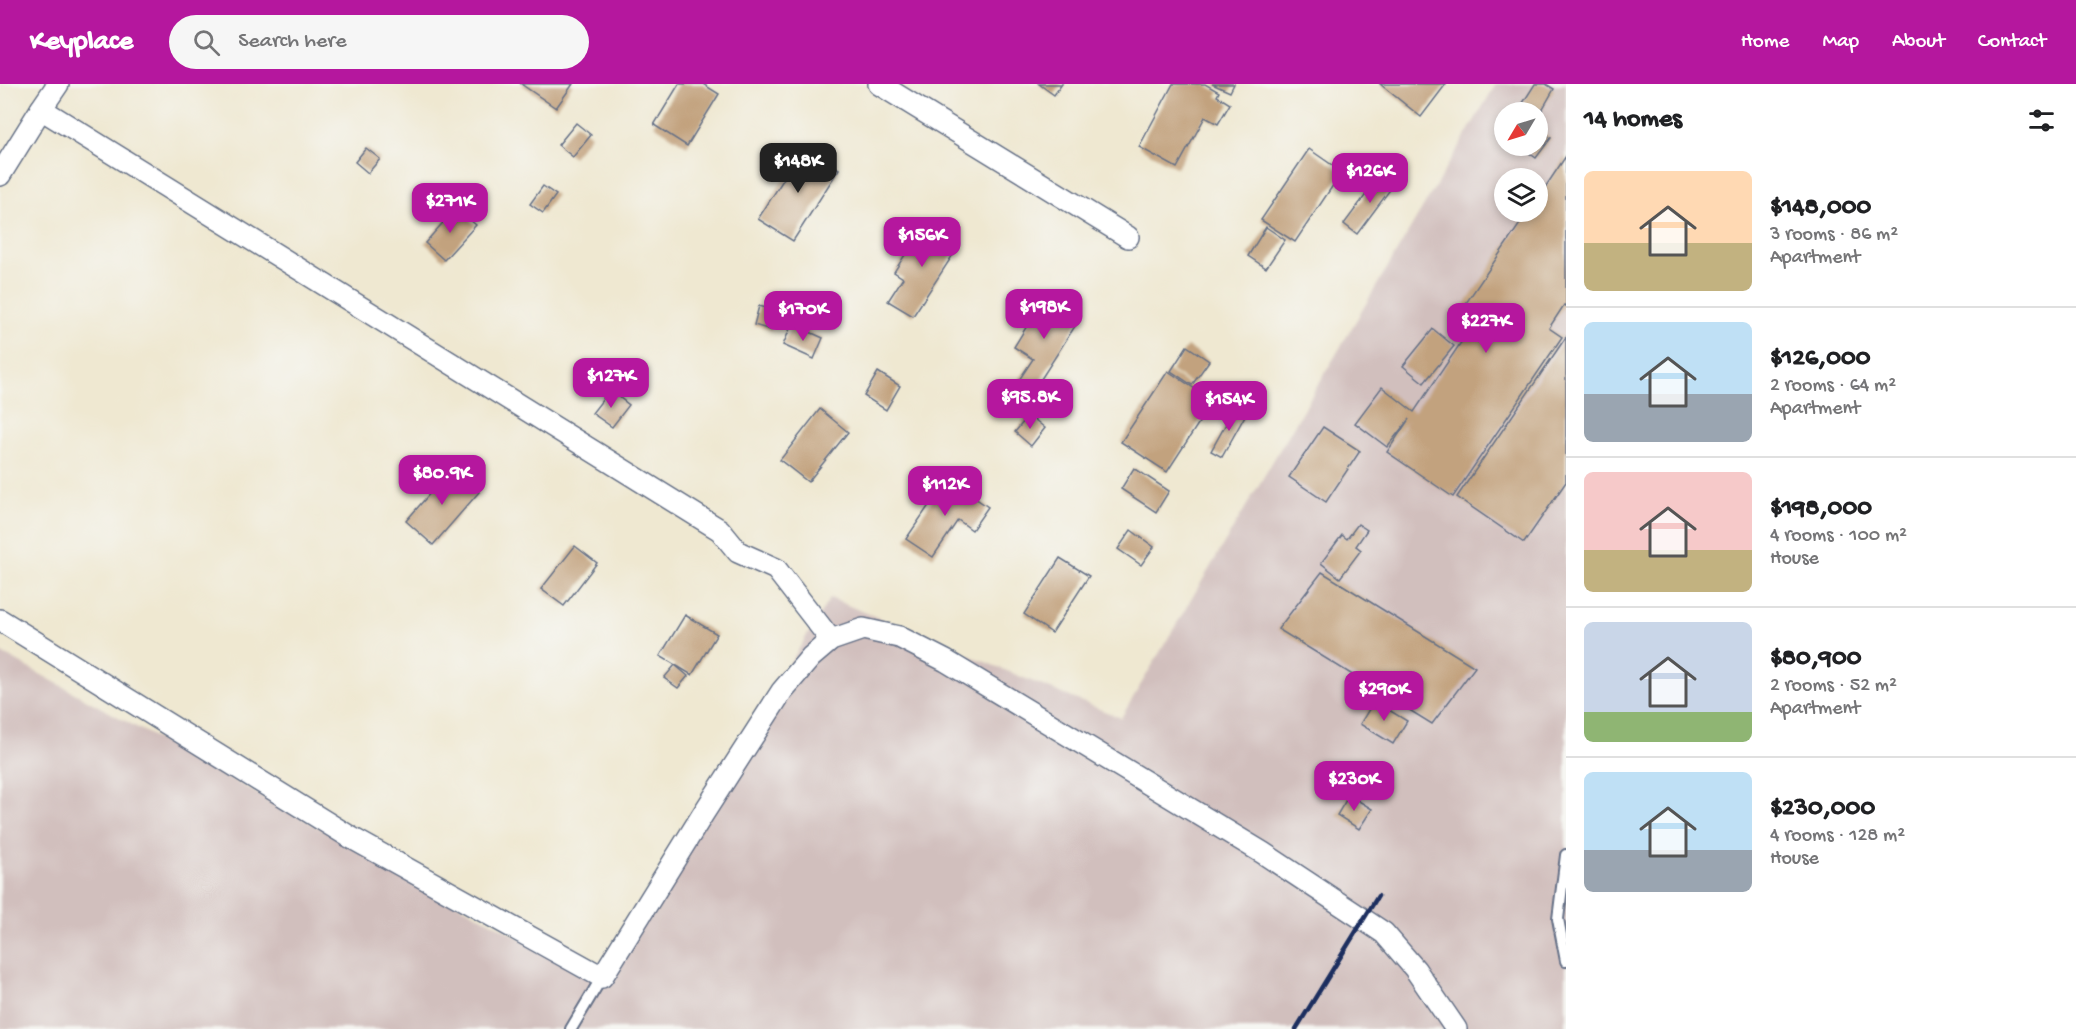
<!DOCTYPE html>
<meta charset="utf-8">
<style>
body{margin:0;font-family:"Gochi Hand",sans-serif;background:#f6f6f6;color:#202124;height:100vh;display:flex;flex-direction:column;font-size:22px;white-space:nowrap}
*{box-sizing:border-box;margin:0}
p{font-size:20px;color:#757577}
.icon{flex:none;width:33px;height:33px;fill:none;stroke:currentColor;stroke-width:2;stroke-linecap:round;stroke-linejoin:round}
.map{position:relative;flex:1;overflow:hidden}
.drawer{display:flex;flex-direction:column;background:#fff;width:510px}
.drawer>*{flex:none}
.needle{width:39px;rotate:232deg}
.buttons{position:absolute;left:1494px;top:18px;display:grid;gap:12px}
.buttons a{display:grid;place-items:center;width:54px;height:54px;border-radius:50%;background:#fff;box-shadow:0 3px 9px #0003;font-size:30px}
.price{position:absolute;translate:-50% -51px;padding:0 14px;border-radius:12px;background:#b5179e;color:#fff;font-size:20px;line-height:39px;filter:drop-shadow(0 2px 3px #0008)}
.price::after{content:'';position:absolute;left:50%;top:36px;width:18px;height:14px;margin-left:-9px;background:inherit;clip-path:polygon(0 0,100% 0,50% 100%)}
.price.selected{background:#222;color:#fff}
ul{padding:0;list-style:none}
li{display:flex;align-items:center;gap:18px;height:150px;padding:0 18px}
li+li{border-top:2px solid #e0e0e0}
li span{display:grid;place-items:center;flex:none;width:168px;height:120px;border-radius:9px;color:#555}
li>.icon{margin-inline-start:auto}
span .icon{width:72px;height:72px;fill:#fffc;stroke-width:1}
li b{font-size:26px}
h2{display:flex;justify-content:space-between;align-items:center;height:72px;padding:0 18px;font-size:26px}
header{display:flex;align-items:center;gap:36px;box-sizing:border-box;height:84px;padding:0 30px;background:#b5179e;color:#fff}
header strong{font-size:28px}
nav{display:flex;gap:33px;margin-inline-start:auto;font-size:21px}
.search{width:420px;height:54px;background:#f6f6f6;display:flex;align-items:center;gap:15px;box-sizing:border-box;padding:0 21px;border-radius:33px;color:#757577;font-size:22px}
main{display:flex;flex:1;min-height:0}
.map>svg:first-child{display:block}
.industrial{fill:#d1bfbd;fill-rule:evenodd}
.building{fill:#c2a27e}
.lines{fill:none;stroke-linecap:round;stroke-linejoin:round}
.lane-casing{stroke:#657086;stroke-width:14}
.street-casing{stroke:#657086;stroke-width:24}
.lane{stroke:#fff;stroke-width:10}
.street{stroke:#fff;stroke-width:21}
.rail{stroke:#1b2f5e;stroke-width:4.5}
</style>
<header>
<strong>Keyplace</strong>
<div class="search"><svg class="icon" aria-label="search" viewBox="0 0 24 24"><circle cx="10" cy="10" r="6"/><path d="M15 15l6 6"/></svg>Search here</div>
<nav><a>Home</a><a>Map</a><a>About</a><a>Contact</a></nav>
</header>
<main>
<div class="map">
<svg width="1566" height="945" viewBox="0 0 1566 945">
<rect width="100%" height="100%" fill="#f6f6f2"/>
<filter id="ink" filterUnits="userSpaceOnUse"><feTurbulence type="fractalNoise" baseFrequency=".0167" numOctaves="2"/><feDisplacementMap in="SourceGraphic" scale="12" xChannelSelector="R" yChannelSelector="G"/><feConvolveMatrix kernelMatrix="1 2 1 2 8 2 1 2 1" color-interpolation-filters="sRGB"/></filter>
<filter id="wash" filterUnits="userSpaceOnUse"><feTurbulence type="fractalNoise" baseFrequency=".008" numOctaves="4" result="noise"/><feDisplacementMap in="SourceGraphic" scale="24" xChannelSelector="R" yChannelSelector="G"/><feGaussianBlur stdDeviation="1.35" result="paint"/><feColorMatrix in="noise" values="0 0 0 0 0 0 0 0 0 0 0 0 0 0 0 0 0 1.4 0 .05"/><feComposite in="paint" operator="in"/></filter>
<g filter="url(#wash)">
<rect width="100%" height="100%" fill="#efe8d1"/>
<!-- industrial -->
<path class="industrial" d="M1496,0H1566V945H0V568L596,896L830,514L1121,634ZM1504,28H1538V62H1504ZM1504,94H1538V128H1504Z"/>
<g id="blocks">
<!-- building -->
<g class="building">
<polygon points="521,0 573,0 556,24"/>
<polygon points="679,0 703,0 719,10 687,62 654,41"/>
<polygon points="1039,0 1062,0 1054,11"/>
<polygon points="1173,0 1205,0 1219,8 1217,12 1230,20 1218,40 1205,33 1177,84 1139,63"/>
<polygon points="1212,0 1234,0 1230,8"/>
<polygon points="1380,0 1446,0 1421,33"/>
<polygon points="1535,0 1546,0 1554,5 1538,33 1538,28 1532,28 1521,22"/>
<polygon points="576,39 591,51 573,73 558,61"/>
<polygon points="1538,45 1551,54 1536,74 1521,63 1522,62 1538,62"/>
<polygon points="804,63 839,85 793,157 758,135"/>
<polygon points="366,64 380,75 368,89 355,78"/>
<polygon points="1309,65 1342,88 1295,158 1261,136"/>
<polygon points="1566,72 1566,222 1564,221 1549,244 1562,253 1453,413 1387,368 1409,335 1387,363 1355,339 1382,303 1414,328 1479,232 1464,222 1528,128 1538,128 1538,114"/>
<polygon points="1382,89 1395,99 1357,150 1344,140"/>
<polygon points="543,102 556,111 543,129 530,120"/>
<polygon points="456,124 476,141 444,176 425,159"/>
<polygon points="926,138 960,160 913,232 888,217 903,194 894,188"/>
<polygon points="1266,143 1285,156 1266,184 1248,172"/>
<polygon points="1044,214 1079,236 1034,306 1019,296 1033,275 1014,263"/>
<polygon points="759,222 777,227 771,246 754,241"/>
<polygon points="792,240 823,254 814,275 783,261"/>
<polygon points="1433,245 1454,262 1424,299 1403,282"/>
<polygon points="1566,253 1566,398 1524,459 1457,413"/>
<polygon points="1187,262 1209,277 1192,301 1171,287"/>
<polygon points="1168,287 1213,317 1167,388 1121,358"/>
<polygon points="878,288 900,302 886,326 864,312"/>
<polygon points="610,306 629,321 612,343 592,329"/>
<polygon points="1236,322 1247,328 1222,373 1211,367"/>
<polygon points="820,325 848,348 808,398 780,376"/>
<polygon points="1029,331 1045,344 1031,362 1015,348"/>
<polygon points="1323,343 1360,367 1326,418 1289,393"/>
<polygon points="452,384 479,408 433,461 406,437"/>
<polygon points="1134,384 1169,407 1156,428 1121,405"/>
<polygon points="947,395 988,423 972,446 958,436 933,473 906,455"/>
<polygon points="1358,440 1367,446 1356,462 1361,466 1340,494 1321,479 1342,451 1347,455"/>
<polygon points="1131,446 1154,463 1141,481 1118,465"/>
<polygon points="575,462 597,479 564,522 541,505"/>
<polygon points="1060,474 1089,492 1052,549 1024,530"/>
<polygon points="1322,488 1475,583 1432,640 1278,545"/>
<polygon points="685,531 717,550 692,591 660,572"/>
<polygon points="675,581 688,592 678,604 664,594"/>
<polygon points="1374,617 1407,637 1393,660 1360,640"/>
<polygon points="1349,711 1372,725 1359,745 1337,731"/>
</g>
</g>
</g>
<g filter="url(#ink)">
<use href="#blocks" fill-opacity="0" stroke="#657086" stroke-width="1.5"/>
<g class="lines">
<!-- lane casing -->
<g class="lane-casing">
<g id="lane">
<polyline points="1566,771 1558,835 1566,877"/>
<polyline points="571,945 602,893"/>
</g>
</g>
<!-- street casing -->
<g class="street-casing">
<g id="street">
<polyline points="58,0 41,25 720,446 738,468 776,485 831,556"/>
<polyline points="879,0 1128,153"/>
<polyline points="0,91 41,25"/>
<polyline points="0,536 350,753 602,893 703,730 782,607 811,573 831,556 863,545 899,553 946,577 1263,769 1384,849 1415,885 1456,945"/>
</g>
</g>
<!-- lane -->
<use href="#lane" class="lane"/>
<!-- street -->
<use href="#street" class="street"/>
<!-- rail -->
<polyline class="rail" points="1296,945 1378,812"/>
</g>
</g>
</svg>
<div class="buttons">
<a><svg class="needle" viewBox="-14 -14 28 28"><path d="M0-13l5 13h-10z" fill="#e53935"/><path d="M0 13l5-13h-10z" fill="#757577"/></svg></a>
<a><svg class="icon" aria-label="layers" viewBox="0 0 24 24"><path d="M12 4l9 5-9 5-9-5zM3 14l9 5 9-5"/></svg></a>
</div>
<b class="price selected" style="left:798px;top:110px">$148K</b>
<b class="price" style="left:1370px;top:120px">$126K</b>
<b class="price" style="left:450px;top:150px">$271K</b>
<b class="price" style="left:922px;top:184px">$156K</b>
<b class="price" style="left:1044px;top:256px">$198K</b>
<b class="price" style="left:803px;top:258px">$170K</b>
<b class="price" style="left:1486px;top:270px">$227K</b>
<b class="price" style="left:611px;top:325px">$127K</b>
<b class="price" style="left:1030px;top:346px">$95.8K</b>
<b class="price" style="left:1229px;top:348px">$154K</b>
<b class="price" style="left:442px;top:422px">$80.9K</b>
<b class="price" style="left:945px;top:433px">$112K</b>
<b class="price" style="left:1384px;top:638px">$290K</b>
<b class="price" style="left:1354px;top:728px">$230K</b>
</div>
<section class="drawer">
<h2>14 homes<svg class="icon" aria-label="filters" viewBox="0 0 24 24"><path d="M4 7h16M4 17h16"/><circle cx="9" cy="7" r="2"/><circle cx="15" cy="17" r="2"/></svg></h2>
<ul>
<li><span style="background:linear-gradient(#ffd9b3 60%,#c2b280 0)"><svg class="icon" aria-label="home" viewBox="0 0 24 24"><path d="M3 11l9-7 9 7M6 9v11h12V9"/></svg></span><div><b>$148,000</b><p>3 rooms · 86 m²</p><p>Apartment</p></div></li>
<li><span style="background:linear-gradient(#bfe0f5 60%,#9aa5b1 0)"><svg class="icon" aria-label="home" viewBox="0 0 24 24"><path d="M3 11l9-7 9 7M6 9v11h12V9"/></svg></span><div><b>$126,000</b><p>2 rooms · 64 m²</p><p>Apartment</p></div></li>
<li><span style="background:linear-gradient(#f6c9c9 65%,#c2b280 0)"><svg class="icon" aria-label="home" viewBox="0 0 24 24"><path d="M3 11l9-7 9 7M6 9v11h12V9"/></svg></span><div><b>$198,000</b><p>4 rooms · 100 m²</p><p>House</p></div></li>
<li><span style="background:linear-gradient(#c9d6e8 75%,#8fb573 0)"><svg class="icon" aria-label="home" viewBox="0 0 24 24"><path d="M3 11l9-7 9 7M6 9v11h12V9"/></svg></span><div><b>$80,900</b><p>2 rooms · 52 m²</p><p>Apartment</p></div></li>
<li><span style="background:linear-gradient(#bfe0f5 65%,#9aa5b1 0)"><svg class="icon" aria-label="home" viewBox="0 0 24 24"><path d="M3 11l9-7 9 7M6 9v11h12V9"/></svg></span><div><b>$230,000</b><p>4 rooms · 128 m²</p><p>House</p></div></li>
</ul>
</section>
</main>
